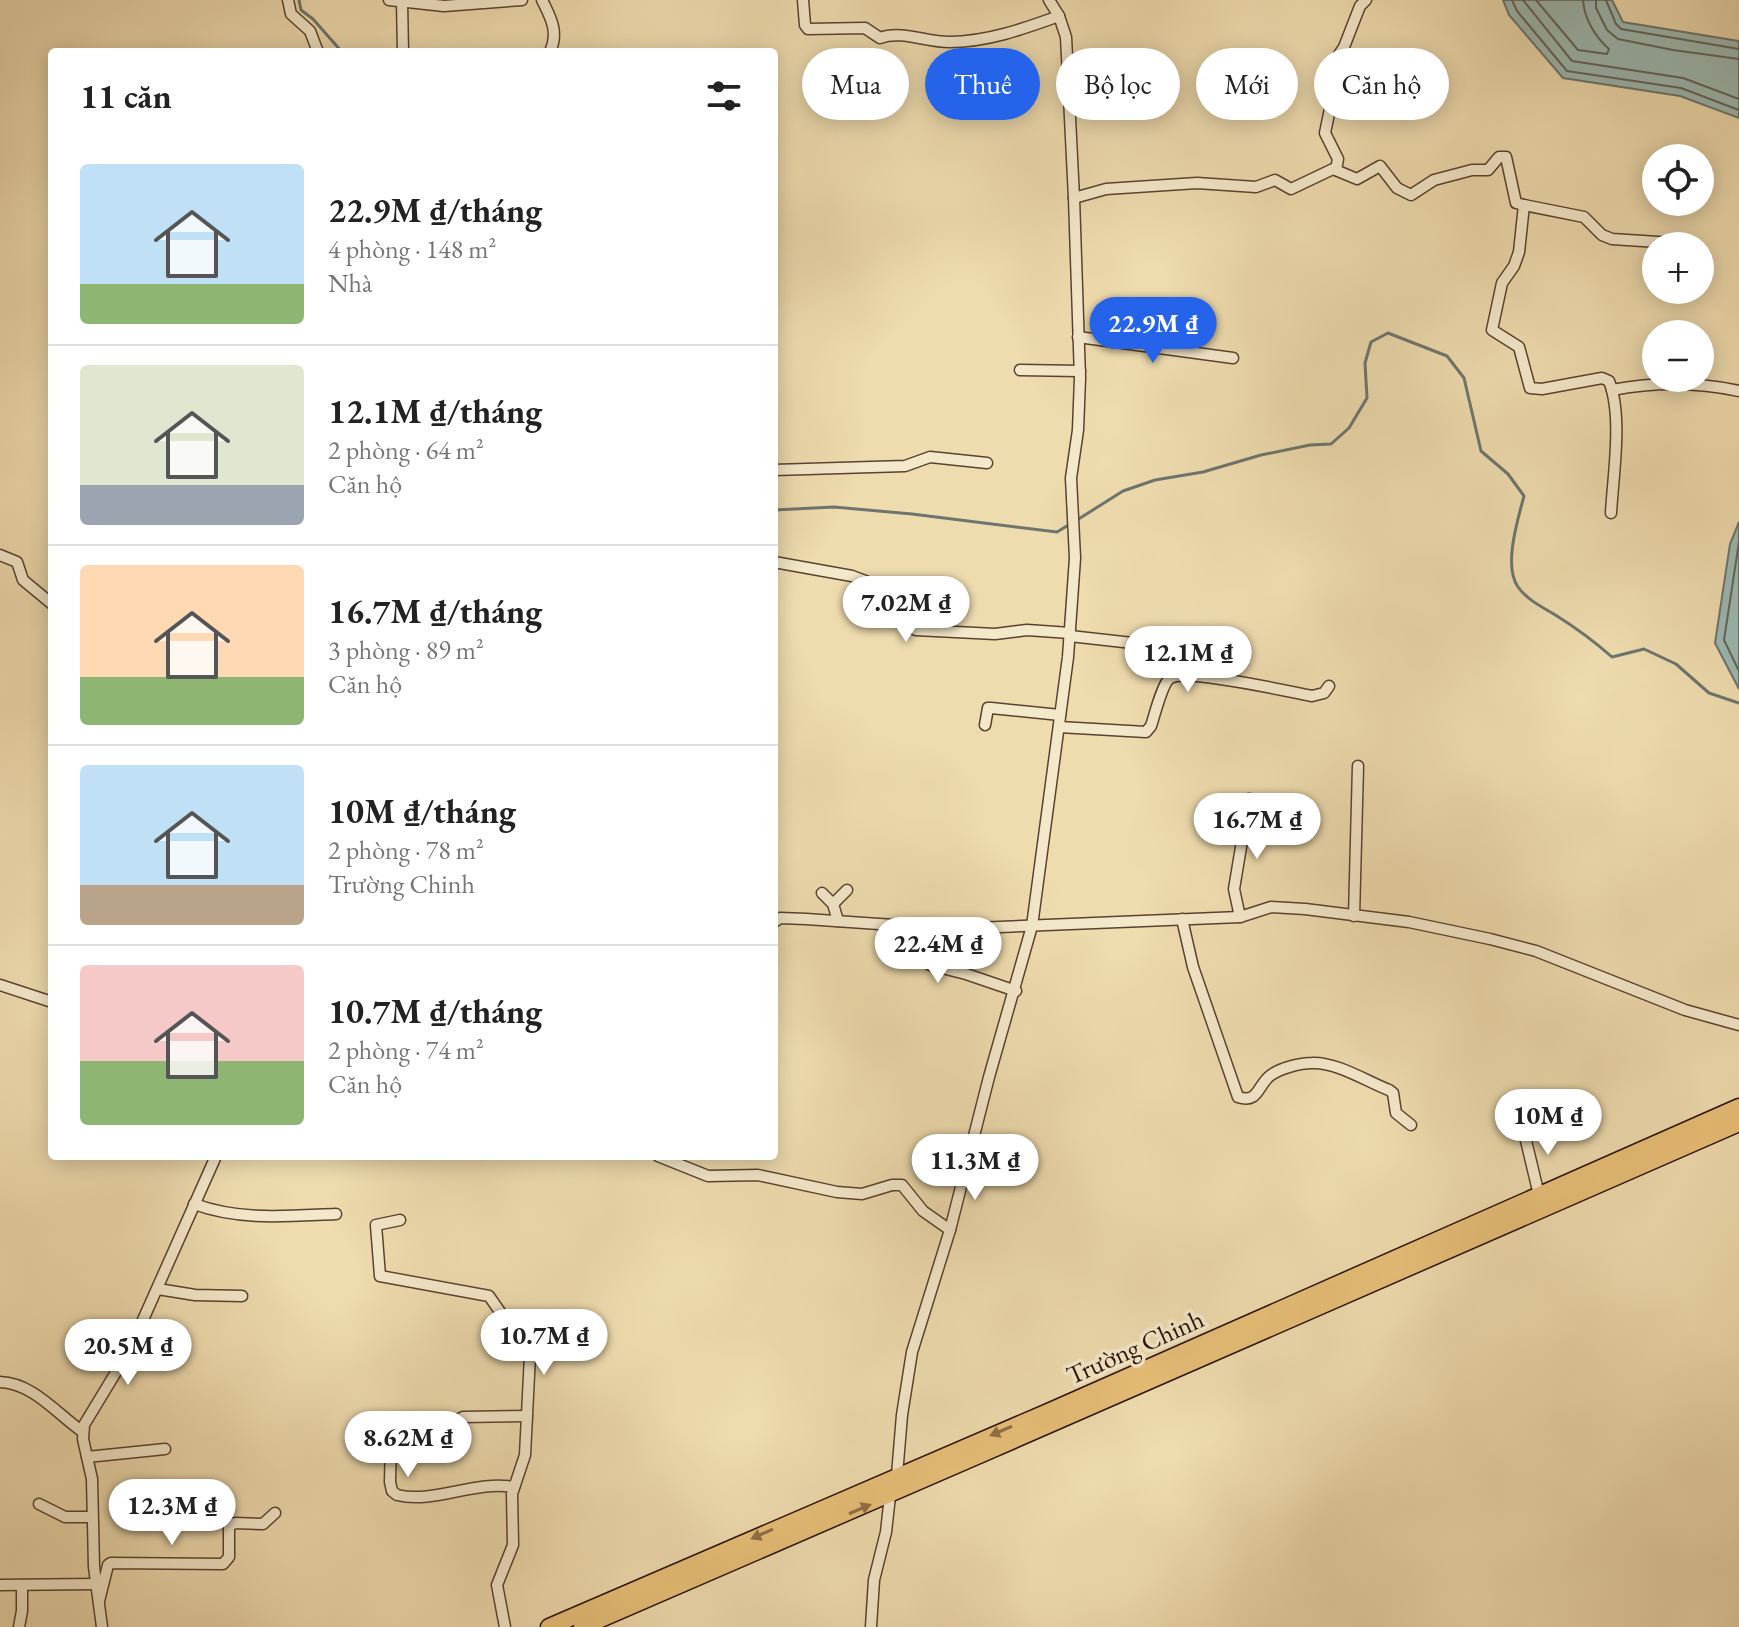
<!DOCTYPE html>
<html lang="vi">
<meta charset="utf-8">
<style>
body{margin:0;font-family:"EB Garamond",serif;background:#f2f2f2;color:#222;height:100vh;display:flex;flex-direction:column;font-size:30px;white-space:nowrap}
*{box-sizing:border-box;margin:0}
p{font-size:26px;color:#767676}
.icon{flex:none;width:44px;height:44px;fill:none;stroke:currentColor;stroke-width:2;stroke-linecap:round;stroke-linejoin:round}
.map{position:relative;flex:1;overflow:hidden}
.side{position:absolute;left:48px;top:48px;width:730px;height:1112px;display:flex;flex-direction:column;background:#fff;border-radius:8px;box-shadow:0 4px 20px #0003}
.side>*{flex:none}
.hud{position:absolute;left:802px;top:48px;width:760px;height:72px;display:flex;gap:16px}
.fabs{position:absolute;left:1642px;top:144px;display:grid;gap:16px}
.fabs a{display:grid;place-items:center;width:72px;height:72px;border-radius:50%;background:#fff;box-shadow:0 4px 20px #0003;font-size:40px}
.price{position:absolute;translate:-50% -68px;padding:0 18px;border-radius:28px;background:#fff;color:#222;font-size:26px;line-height:52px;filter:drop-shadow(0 2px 4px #0008)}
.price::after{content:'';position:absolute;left:50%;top:48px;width:24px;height:18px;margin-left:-12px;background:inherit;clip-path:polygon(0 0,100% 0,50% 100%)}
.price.active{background:#2563eb;color:#fff}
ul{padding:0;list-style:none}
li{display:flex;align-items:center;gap:24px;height:200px;padding:0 32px}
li+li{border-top:2px solid #e0e0e0}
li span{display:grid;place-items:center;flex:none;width:224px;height:160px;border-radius:8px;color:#555}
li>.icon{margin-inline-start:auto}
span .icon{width:96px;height:96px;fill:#fffc;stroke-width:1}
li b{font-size:34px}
h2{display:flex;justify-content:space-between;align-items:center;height:96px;padding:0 32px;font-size:34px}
.pill{padding:0 28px;border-radius:36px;background:#fff;box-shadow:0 4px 20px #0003;font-size:28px;line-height:72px}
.pill.active{background:#2563eb;color:#fff}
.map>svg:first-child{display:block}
.water{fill:#9cb9b3;stroke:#6d756e;stroke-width:2}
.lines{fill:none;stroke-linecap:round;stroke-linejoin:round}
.shore{stroke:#62645c;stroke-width:2}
.stream{stroke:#6d756e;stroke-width:3}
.minor-casing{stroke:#594230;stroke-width:13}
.trunk-casing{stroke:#270f06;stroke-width:19}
.minor{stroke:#f4e8ca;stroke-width:10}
.trunk{stroke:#e7be77;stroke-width:16}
.oneway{fill:#916f44}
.labels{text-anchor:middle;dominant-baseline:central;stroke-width:7;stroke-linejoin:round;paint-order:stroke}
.street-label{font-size:26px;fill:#270f06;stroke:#f4e8ca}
</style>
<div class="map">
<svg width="1739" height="1627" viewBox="0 0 1739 1627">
<rect width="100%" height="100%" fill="#eedbae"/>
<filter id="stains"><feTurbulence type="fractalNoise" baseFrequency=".0025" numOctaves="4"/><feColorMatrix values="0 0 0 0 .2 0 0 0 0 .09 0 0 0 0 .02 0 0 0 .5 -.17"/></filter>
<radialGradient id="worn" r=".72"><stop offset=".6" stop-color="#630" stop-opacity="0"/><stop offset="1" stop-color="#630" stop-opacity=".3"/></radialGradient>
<!-- water -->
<g class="water">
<polygon points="1503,0 1612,0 1623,22 1739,41 1739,118 1680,96 1563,78 1509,15"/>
<polygon points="1739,522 1739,689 1715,643 1730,544"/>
</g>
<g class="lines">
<!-- shore -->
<g class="shore">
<polyline points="1512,0 1517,11 1567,71 1681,88 1739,110"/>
<polyline points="1523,0 1572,61 1683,78 1739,99"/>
<path d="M1536,0L1578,50L1607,54L1609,49C1595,37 1584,18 1583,0"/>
<polyline points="1596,0 1596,8 1607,30 1618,39 1673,50 1739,59"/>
<polyline points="1606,0 1616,24 1621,29 1739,49"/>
<polyline points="1739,542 1724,640 1739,671"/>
</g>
<!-- stream -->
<g class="stream">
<polyline points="299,0 301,10 313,19 342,52"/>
<polyline points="774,510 834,507 912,514 1057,532 1070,524"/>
<path d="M1077,520L1123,491L1155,480L1203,472L1261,455L1310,445L1331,444L1349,428L1367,398L1365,363L1371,342L1388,333L1447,356L1464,378L1481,451L1508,474L1524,496C1518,519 1503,566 1518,587C1527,600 1544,608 1557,616C1576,628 1595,642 1612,657L1644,649L1676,664L1709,693L1739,703"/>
</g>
<!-- minor casing -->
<g class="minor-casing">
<g id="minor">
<polyline points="288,0 291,14 310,31 318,52"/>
<polyline points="389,0 444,6 522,0"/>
<path d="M542,0C551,18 559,32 550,52"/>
<path d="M803,0L805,25L808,29L865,28L880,38C901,30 926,42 949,42C987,42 1023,29 1059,16"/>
<polyline points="402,2 403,52"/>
<polyline points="1336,170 1338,159 1325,133 1332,99 1332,65 1344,47 1360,6 1366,0"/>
<path d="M1074,198L1106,189L1197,183L1256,187L1275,180L1291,189L1333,169L1357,179L1380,166L1397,188L1411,195L1434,180L1472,170H1488L1499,157H1506L1516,203L1524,205L1519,252L1514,266L1502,283L1492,330L1519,347L1530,388L1542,389L1602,378L1609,381C1623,416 1613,475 1611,513"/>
<polyline points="1524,205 1584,217 1602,235 1612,239 1689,244"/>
<polyline points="1078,337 1233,358"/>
<polyline points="1020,370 1080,371"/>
<path d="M1612,390C1654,382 1697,382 1739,391"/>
<polyline points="774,470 905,466 930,457 987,463"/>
<polyline points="0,555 17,562 23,580 52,604"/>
<polyline points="774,562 852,576 876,585 881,591 886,614 890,618 916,630 995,634 1027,630 1070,633"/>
<polyline points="1070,636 1168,647"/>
<polyline points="985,725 988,708 991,708 1060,715"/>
<path d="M1059,727L1146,732L1151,726C1154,717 1162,685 1169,679C1183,667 1290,692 1312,696L1324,693L1329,686"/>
<polyline points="822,893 833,904 838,921"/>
<polyline points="833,904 847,890"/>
<polyline points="1354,916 1358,766"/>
<polyline points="1240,917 1234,889 1249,799"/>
<path d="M1182,919L1193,967L1238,1097C1259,1104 1257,1085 1271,1075C1281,1068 1300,1063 1312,1063C1337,1062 1366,1081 1389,1090L1393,1093L1396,1113L1411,1125"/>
<polyline points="774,922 780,918 806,919 952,929 1240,917 1271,907 1305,909 1409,922 1490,939 1536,951 1685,1010 1739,1025"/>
<polyline points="930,928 927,959 930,965 966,974 1016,991"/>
<polyline points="0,985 52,1002"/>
<polyline points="1523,1128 1539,1195"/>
<polyline points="658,1156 708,1176 758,1175 837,1192 862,1194 892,1185 902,1185 923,1211 950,1230"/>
<path d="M194,1204C241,1221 287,1216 336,1214"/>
<polyline points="400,1220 376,1225 380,1276 489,1296 530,1355 525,1455 512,1494 513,1545 497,1585 505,1627"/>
<polyline points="158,1289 195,1295 242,1296"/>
<path d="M0,1382C33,1383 57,1414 83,1432"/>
<polyline points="424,1428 449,1425 463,1417 527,1416"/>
<path d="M353,1431L388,1433L391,1439L390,1482L392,1491L397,1495C435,1504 475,1480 514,1487"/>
<polyline points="87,1457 165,1449"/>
<polyline points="39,1504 65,1517 92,1517"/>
<polyline points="0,1585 96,1584"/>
<polyline points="99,1601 108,1565 111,1563 223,1564 229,1557 229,1526 235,1523 263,1524 275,1513"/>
<polyline points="19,1627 22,1611 22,1585"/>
<polyline points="102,1627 94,1567 92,1479 83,1439 84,1425 130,1349 216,1156"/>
<polyline points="871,1627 874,1580 886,1532 890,1496 897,1475 902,1415 912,1352 950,1230 989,1077 1032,926 1068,657 1075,558 1071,478 1078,430 1080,378 1074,198 1066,37 1059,16 1049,0"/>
</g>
</g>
<!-- trunk casing -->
<g class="trunk-casing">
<g id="trunk">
<polyline points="549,1627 1048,1412 1739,1107"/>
<path d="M582,1627C969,1462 1352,1289 1739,1123"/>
</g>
</g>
<!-- minor -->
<use href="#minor" class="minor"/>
<!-- trunk -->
<use href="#trunk" class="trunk"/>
</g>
<!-- one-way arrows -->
<defs><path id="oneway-solid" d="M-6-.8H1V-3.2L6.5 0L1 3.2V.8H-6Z" transform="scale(2)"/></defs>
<g class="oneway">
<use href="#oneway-solid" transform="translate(1001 1431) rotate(157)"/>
<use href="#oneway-solid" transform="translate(860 1509) rotate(-23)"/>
<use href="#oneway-solid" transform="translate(762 1534) rotate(156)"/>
</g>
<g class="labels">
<!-- street labels -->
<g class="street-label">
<text transform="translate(1135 1347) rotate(-24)">Trường Chinh</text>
</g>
</g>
<rect width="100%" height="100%" filter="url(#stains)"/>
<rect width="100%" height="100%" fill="url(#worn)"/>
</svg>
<div class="fabs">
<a><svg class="icon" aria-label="locate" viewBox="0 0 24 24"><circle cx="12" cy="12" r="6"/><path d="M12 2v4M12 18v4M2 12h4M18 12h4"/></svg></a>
<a>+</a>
<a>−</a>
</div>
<b class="price active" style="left:1153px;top:365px">22.9M ₫</b>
<b class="price" style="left:906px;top:644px">7.02M ₫</b>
<b class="price" style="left:1188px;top:694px">12.1M ₫</b>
<b class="price" style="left:1257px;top:861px">16.7M ₫</b>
<b class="price" style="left:938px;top:985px">22.4M ₫</b>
<b class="price" style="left:1548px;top:1157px">10M ₫</b>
<b class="price" style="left:975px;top:1202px">11.3M ₫</b>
<b class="price" style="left:544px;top:1377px">10.7M ₫</b>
<b class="price" style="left:128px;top:1387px">20.5M ₫</b>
<b class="price" style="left:408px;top:1479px">8.62M ₫</b>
<b class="price" style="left:172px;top:1547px">12.3M ₫</b>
<div class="hud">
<a class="pill">Mua</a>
<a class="pill active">Thuê</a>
<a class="pill">Bộ lọc</a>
<a class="pill">Mới</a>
<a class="pill">Căn hộ</a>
</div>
<section class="side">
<h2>11 căn<svg class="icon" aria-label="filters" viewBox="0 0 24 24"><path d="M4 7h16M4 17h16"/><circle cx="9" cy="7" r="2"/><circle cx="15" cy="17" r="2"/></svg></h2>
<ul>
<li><span style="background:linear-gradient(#bfe0f5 75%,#8fb573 0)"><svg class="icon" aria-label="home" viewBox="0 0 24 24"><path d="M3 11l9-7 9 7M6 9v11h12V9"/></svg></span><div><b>22.9M ₫/tháng</b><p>4 phòng · 148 m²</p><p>Nhà</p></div></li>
<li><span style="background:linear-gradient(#dfe7d0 75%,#9aa5b1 0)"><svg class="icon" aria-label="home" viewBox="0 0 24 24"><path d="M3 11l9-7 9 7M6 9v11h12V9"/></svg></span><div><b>12.1M ₫/tháng</b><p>2 phòng · 64 m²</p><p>Căn hộ</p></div></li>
<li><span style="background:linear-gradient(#ffd9b3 70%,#8fb573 0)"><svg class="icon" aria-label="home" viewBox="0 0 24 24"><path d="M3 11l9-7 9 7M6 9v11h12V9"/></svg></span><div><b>16.7M ₫/tháng</b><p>3 phòng · 89 m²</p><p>Căn hộ</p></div></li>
<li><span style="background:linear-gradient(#bfe0f5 75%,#b9a48a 0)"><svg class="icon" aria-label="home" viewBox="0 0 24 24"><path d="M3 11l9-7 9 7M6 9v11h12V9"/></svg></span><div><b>10M ₫/tháng</b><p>2 phòng · 78 m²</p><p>Trường Chinh</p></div></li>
<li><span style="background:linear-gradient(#f6c9c9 60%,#8fb573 0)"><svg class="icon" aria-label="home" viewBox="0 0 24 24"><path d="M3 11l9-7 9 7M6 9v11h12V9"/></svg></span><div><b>10.7M ₫/tháng</b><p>2 phòng · 74 m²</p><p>Căn hộ</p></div></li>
</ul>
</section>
</div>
